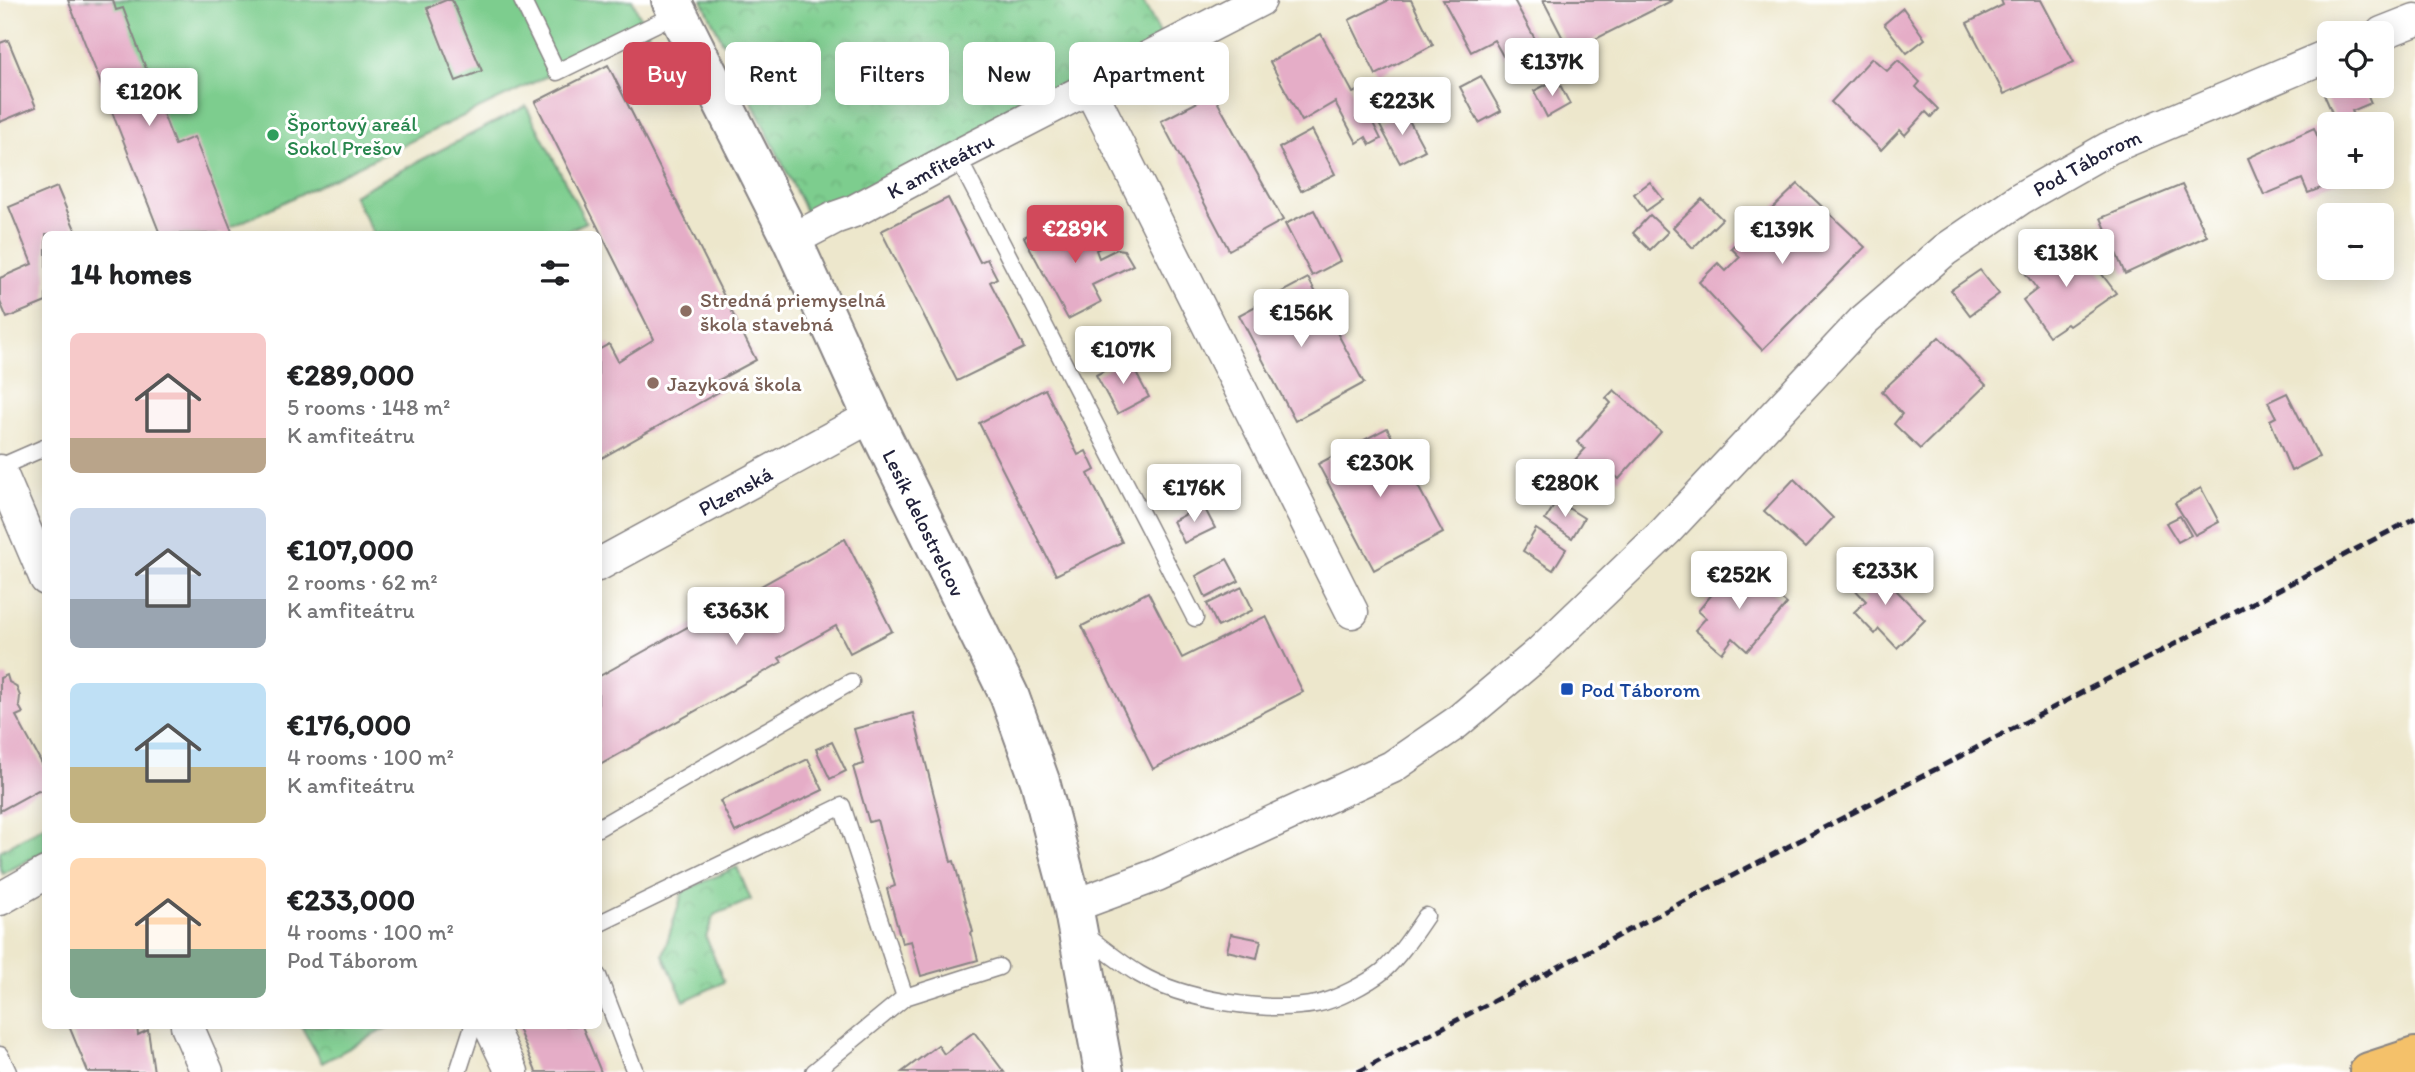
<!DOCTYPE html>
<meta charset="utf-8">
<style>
body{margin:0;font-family:Itim,sans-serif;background:#f6f6f6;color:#202124;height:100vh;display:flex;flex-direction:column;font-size:26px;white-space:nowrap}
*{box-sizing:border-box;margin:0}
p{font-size:23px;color:#757577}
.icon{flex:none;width:38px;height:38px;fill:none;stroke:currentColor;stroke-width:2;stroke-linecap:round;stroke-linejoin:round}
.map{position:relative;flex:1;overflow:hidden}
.side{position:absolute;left:42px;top:231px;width:560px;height:798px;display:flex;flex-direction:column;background:#fff;border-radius:10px;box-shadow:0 4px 18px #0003}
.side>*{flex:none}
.banner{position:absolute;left:623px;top:42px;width:665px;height:63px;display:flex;gap:14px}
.tools{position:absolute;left:2317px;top:21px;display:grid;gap:14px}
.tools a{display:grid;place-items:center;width:77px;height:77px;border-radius:10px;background:#fff;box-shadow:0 4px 18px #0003;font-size:35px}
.price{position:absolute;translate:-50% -60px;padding:0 16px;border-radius:7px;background:#fff;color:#222;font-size:23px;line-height:46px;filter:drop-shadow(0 2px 4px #0008)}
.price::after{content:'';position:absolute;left:50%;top:42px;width:21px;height:16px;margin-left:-10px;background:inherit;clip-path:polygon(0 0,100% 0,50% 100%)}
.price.current{background:#d1495b;color:#fff}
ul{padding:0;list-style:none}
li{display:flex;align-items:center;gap:21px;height:175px;padding:0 28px}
li span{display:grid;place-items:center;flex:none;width:196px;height:140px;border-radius:10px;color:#555}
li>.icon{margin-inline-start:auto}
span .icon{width:84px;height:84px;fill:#fffc;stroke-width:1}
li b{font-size:30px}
h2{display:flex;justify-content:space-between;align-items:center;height:84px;padding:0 28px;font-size:30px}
.tag{padding:0 24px;border-radius:10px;background:#fff;box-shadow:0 4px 18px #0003;font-size:24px;line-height:63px}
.tag.current{background:#d1495b;color:#fff}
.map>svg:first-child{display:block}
.grass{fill:url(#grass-tufts);stroke:#507864;stroke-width:2}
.park{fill:url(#park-crowns);stroke:#507864;stroke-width:2}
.garden{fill:#7dcd8e;stroke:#507864;stroke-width:2}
.building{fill:#e5adc7}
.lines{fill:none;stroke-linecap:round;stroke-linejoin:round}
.service-casing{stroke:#888484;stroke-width:19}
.minor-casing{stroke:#888484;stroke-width:35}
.tertiary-casing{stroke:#888484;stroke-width:42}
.primary-casing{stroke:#888484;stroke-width:42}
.service{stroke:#fff;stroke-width:16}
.minor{stroke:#fff;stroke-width:32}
.tertiary{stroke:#fff;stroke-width:38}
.primary{stroke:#f4c16a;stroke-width:38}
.rail{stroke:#22223b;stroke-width:5;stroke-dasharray:10 5;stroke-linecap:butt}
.leisure-dot{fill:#2e9e5b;stroke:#fff;stroke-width:2.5}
.education-dot{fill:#8d6e63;stroke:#fff;stroke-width:2.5}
.transit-dot{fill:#1a4fb4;stroke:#fff;stroke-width:2.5}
.labels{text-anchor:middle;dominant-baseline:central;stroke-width:6;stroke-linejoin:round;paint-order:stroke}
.leisure-label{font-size:21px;fill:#27864d;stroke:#fff;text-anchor:start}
.street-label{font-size:21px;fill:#22223b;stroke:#fff}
.education-label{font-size:21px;fill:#785e54;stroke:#fff;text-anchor:start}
.transit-label{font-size:21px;fill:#164399;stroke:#fff;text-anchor:start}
</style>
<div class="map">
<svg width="2415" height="1072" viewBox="0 0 2415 1072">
<defs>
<pattern id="grass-tufts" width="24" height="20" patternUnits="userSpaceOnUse" patternTransform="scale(1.75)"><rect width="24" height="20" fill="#7dcd8e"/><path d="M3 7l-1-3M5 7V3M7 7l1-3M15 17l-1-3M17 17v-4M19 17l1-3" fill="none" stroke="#6cb07b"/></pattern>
<pattern id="park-crowns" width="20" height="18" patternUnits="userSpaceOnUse" patternTransform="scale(1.75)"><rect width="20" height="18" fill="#7dcd8e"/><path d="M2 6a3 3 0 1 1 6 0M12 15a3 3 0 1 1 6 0" fill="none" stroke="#6cb07b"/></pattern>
</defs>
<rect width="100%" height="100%" fill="#fff"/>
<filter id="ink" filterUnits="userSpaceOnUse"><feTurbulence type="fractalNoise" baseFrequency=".0143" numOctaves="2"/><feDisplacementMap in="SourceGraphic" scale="14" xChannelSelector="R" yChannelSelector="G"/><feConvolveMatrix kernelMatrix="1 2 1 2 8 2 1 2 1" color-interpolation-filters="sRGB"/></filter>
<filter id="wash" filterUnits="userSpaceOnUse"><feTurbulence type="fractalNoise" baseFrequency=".00686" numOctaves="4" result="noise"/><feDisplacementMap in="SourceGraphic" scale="28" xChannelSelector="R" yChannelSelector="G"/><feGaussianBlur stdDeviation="1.57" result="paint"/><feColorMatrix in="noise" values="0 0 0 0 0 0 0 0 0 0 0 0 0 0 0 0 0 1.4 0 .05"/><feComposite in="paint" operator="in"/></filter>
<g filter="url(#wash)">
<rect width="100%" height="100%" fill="#ede7cc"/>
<!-- grass -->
<polygon class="grass" points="45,825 45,851 3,874 0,868 0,851"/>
<!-- park -->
<g class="park">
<polygon points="702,0 1142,0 1169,50 814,228"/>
<polygon points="737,867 751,900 714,915 706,937 724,982 684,1001 663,955 683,891"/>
<polygon points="301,1026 390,1026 322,1063"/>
</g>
<!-- garden -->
<g class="garden">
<polygon points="70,0 632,0 649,35 639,32 217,234 161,234"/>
<polygon points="526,106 586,222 561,234 374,234 353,195"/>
</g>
<g id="blocks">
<!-- building -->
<g class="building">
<polygon points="68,0 113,0 116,10 123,8 175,145 194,137 233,234 160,234"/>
<polygon points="446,0 452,0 482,71 456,81 427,8"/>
<polygon points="1389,0 1411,0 1433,45 1376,75 1349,20"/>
<polygon points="1443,0 1514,0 1535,39 1503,56 1494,40 1471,52"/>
<polygon points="1543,0 1673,0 1570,52"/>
<polygon points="2001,0 2041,0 2074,62 2004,94 1967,23 2003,5"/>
<polygon points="1903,8 1925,39 1907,53 1884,24"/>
<polygon points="1321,34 1353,93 1357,91 1381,139 1370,145 1366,137 1357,143 1335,102 1302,121 1270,62"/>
<polygon points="8,40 36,107 0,122 0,43"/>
<polygon points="1872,58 1887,71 1898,60 1920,82 1916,87 1938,109 1931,117 1926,112 1905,135 1900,130 1881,150 1831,102"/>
<polygon points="608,65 756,360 717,381 722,390 598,460 598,350 609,344 618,361 654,339 535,102"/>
<polygon points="1481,76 1501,111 1479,123 1460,87"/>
<polygon points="1557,79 1570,104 1547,117 1534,91"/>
<polygon points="2338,86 2364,86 2371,103 2352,111 2358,124 2337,124 2323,92"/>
<polygon points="1213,94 1283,220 1229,250 1161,121"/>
<polygon points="1404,111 1425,150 1400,163 1379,124"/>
<polygon points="2314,128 2329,164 2329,177 2335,177 2337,182 2308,193 2302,179 2264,195 2248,158"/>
<polygon points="1312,130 1335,174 1301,191 1279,148"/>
<polygon points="1650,182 1663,199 1646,211 1634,194"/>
<polygon points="1798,184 1865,247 1762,350 1699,282 1718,263 1726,271 1740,257 1731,248"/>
<polygon points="2182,185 2207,236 2125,274 2101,218"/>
<polygon points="57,187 77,234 46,234 46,302 7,318 0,302 0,278 32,264 9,207"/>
<polygon points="948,198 980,262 987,259 997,278 990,282 1024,348 957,381 881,231"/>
<polygon points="1702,199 1722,219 1693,248 1673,227"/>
<polygon points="1314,210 1340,261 1312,276 1285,224"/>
<polygon points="1650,215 1668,232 1650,250 1633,233"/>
<polygon points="1055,221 1065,239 1089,226 1101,231 1109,243 1096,250 1099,258 1117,249 1124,250 1133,265 1092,285 1101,302 1068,319 1024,237"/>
<polygon points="2077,241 2116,293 2069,326 2067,324 2049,336 2023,300 2037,289 2025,273 2052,253 2055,257"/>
<polygon points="1980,270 1999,294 1970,315 1951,290"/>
<polygon points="1308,278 1364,383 1295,421 1239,315"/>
<polygon points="1939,337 1986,385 1920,449 1894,424 1902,414 1882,391"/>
<polygon points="1128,358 1149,397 1117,414 1096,375"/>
<polygon points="1045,389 1078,455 1086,451 1095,470 1088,474 1122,542 1056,575 979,423"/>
<polygon points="1614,390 1661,432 1619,479 1601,464 1590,474 1574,461 1585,449 1577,442 1611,403 1606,398"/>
<polygon points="2287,393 2319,457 2291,471 2270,420 2276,417 2268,402"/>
<polygon points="1387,428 1443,533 1374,570 1318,464"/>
<polygon points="1794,479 1833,518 1805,548 1764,511"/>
<polygon points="2201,488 2219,522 2195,535 2175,503"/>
<polygon points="1557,501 1584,518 1572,538 1545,520"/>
<polygon points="1203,505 1215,528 1184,543 1173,521"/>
<polygon points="2180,516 2191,535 2178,542 2166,523"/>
<polygon points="1536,529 1566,549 1553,570 1523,551"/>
<polygon points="845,539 892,631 850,653 836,626 779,658 782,662 598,766 598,677"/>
<polygon points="1227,559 1239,581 1206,598 1196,576"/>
<polygon points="1738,563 1787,604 1747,651 1733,638 1722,653 1695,630 1706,618 1698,611"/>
<polygon points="1870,563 1925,620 1897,648 1879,629 1875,634 1854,612 1866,601 1849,583"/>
<polygon points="1242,587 1253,610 1218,627 1207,604"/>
<polygon points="1148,592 1182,658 1266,616 1303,692 1153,769 1082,626"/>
<polygon points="7,675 9,682 16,686 20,696 19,706 23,713 16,716 46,771 46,793 38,790 0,811 0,678"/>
<polygon points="913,713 951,862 954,861 973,932 971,933 978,960 921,976 911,941 902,943 887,889 895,886 877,820 869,822 853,767 864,764 854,729"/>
<polygon points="832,742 846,771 830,779 816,749"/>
<polygon points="808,759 823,790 735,832 720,801"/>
<polygon points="1231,934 1261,940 1257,958 1227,951"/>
<polygon points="69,1026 137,1026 138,1035 148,1030 154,1072 88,1072"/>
<polygon points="517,1026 582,1026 601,1072 536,1072"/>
<polygon points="974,1032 1004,1072 902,1072 938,1045 944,1054"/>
</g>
</g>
</g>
<g filter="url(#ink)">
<use href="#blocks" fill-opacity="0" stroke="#888484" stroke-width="2"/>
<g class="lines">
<!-- service casing -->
<g class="service-casing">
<g id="service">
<polyline points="522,0 557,72 678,13"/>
<polyline points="957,156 1195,618"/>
<polyline points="0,467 46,447"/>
<polyline points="598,828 851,682"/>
<polyline points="598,924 842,806 905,997"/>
<path d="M1083,933C1101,947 1119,962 1139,974C1183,1000 1266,1013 1316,1004C1336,1000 1368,983 1383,971C1400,955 1413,935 1426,916"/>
<polyline points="598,976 635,1072"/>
<polyline points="0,1055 8,1072"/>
<polyline points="458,1072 473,1026"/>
<polyline points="814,1072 905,997 999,967"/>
</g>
</g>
<!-- minor casing -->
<g class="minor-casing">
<g id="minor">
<polyline points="2382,33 2415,20"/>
<polyline points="1089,87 1352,612"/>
<path id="s1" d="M792,240L834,218L854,211L957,156L1260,0"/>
<polyline points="0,471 46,579"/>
<path id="s2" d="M598,565L872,416"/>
<polyline points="0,899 46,873"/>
<path id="s3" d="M1073,906L1157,875L1392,767L1456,723L1538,654L1666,531L1863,321L1945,250L2021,198L2109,148L2329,55"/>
<polyline points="187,1026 207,1072"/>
<polyline points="490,1026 512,1072"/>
</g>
</g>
<!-- tertiary casing -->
<g class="tertiary-casing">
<g id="tertiary">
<path id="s4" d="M671,0L792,240L872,416L1009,695L1040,781L1073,906L1104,1072"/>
</g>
</g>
<!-- primary casing -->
<g class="primary-casing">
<polyline id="primary" points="2369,1072 2415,1057"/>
</g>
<!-- service -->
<use href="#service" class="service"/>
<!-- minor -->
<use href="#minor" class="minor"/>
<!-- tertiary -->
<use href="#tertiary" class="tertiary"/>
<!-- primary -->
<use href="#primary" class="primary"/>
<!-- rail -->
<polyline class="rail" points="1358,1072 2415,518"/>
</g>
</g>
<!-- markers -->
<circle class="leisure-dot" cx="273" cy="135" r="7"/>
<g class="education-dot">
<circle cx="686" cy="311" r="7"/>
<circle cx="653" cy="383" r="7"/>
</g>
<rect class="transit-dot" x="1560" y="682" width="14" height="14" rx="3.5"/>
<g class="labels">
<!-- leisure labels -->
<g class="leisure-label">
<text x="287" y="123">Športový areál<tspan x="287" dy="24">Sokol Prešov</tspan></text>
</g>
<!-- street labels -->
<g class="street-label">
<text stroke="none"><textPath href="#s3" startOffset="1274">Pod Táborom</textPath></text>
<text stroke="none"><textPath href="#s1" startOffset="166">K amfiteátru</textPath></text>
<text stroke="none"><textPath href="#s2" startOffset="156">Plzenská</textPath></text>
<text stroke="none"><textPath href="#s4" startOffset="581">Lesík delostrelcov</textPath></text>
</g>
<!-- education labels -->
<g class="education-label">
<text x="700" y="299">Stredná priemyselná<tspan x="700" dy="24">škola stavebná</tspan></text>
<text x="667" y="383">Jazyková škola</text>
</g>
<!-- transit labels -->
<g class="transit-label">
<text x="1581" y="689">Pod Táborom</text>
</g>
</g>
</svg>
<div class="tools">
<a><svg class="icon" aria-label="locate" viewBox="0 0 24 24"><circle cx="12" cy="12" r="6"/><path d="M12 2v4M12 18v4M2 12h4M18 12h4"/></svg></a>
<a>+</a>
<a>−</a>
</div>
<b class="price" style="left:1552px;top:98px">€137K</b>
<b class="price" style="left:149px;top:128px">€120K</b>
<b class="price" style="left:1402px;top:137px">€223K</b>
<b class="price current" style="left:1075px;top:265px">€289K</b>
<b class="price" style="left:1782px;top:266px">€139K</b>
<b class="price" style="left:2066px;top:289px">€138K</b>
<b class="price" style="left:1301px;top:349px">€156K</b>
<b class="price" style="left:1123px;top:386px">€107K</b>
<b class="price" style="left:1380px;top:499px">€230K</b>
<b class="price" style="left:1565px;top:519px">€280K</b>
<b class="price" style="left:1194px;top:524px">€176K</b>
<b class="price" style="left:1885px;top:607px">€233K</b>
<b class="price" style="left:1739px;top:611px">€252K</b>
<b class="price" style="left:736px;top:647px">€363K</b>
<div class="banner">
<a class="tag current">Buy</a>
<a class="tag">Rent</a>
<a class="tag">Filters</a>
<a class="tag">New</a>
<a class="tag">Apartment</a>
</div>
<section class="side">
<h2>14 homes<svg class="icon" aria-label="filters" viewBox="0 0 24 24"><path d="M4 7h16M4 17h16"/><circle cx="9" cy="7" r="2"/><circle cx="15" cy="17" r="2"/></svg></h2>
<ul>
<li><span style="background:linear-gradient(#f6c9c9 75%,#b9a48a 0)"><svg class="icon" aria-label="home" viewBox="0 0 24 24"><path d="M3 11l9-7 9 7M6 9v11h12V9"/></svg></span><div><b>€289,000</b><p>5 rooms · 148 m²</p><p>K amfiteátru</p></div></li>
<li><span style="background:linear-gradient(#c9d6e8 65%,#9aa5b1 0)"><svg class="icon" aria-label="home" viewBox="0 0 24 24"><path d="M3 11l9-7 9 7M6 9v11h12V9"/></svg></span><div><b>€107,000</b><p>2 rooms · 62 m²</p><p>K amfiteátru</p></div></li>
<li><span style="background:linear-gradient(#bfe0f5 60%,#c2b280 0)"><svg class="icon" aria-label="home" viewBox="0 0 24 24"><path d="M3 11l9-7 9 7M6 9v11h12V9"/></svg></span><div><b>€176,000</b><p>4 rooms · 100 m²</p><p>K amfiteátru</p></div></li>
<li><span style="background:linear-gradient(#ffd9b3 65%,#7fa58c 0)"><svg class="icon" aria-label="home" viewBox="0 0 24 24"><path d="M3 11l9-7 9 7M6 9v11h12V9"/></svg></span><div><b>€233,000</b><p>4 rooms · 100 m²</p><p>Pod Táborom</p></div></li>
</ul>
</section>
</div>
